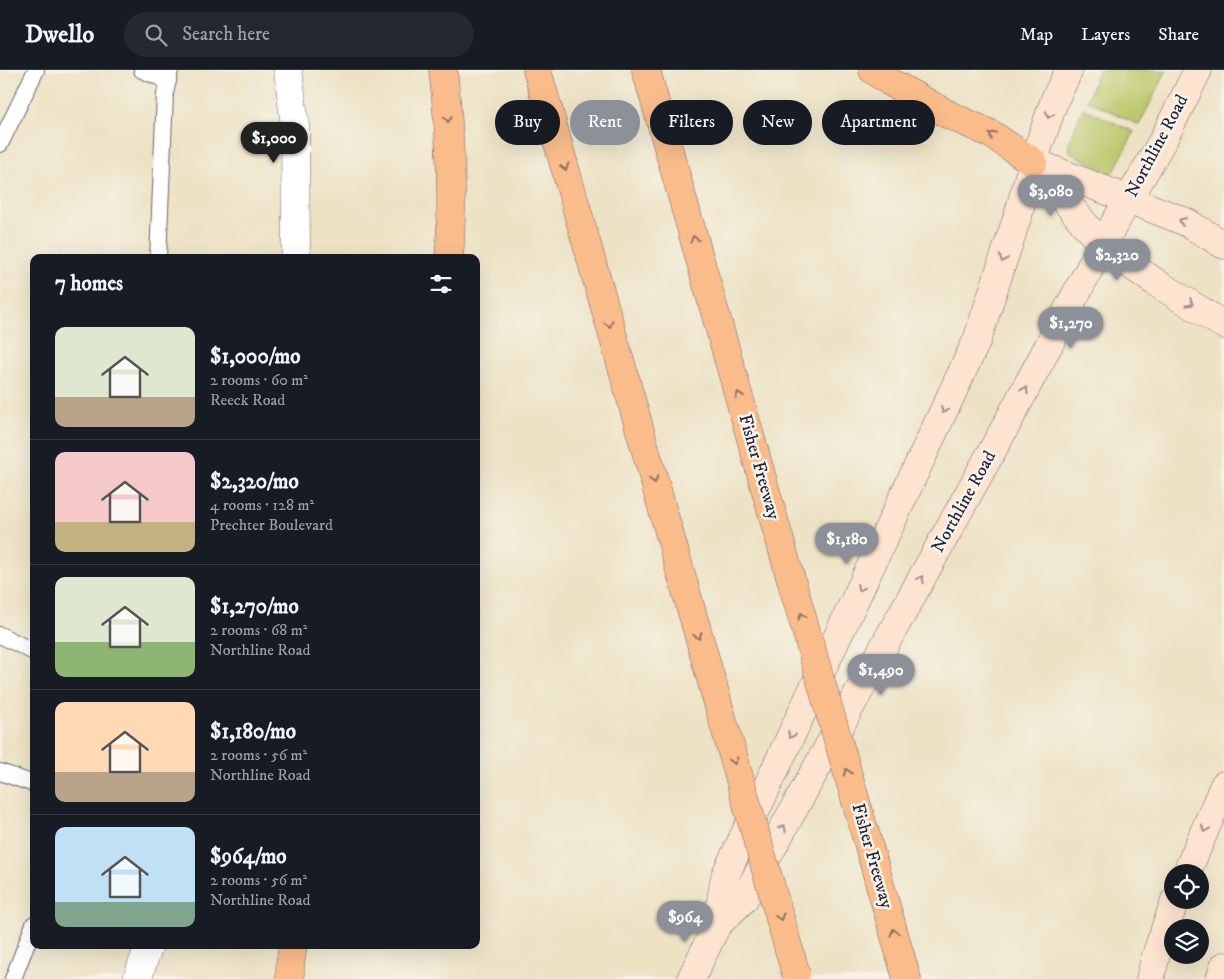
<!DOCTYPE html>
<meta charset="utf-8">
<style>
body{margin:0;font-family:"IM FELL DW Pica",serif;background:#242831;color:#f1f3f6;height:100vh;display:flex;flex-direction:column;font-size:19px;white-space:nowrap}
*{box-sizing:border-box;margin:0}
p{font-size:16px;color:#9ea1a6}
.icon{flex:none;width:28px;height:28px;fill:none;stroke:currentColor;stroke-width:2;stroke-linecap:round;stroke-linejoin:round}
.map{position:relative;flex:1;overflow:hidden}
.drawer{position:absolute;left:30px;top:184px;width:450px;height:695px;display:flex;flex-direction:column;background:#171b24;border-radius:10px;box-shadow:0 5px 20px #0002}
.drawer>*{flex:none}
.hud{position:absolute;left:495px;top:30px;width:475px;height:45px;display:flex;gap:10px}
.controls{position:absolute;left:1164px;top:794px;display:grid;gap:10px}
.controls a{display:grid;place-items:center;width:45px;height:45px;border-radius:50%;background:#171b24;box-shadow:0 5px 20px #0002;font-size:25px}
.price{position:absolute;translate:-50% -42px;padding:0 11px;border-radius:18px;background:#8c9099;color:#fff;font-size:16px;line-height:32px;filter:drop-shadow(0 1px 2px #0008)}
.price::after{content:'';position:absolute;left:50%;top:30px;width:15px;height:11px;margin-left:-8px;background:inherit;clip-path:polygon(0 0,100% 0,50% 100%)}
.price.current{background:#222;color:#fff}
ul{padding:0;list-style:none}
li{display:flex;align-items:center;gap:15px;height:125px;padding:0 25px}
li+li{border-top:1px solid #363941}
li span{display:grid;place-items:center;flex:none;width:140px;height:100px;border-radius:10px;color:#555}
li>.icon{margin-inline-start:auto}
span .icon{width:60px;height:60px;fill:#fffc;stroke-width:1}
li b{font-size:21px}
h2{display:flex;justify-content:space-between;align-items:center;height:60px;padding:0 25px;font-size:21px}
.tag{padding:0 18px;border-radius:22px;background:#171b24;box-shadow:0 5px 20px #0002;font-size:18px;line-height:45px}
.tag.current{background:#8c9099;color:#fff}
header{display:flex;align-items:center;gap:30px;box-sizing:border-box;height:70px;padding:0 25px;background:#171b24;border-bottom:1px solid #363941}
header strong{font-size:24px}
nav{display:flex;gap:28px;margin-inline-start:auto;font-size:18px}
.search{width:350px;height:45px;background:#242831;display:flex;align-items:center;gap:12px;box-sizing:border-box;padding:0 18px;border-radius:28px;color:#9ea1a6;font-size:19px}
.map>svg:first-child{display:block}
.green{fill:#bbc769;stroke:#6e7452}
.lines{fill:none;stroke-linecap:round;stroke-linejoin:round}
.service-casing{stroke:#69656b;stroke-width:18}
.tertiary-casing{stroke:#69656b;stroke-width:29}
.secondary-casing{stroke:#69656b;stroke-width:29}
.motorway-casing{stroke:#69656b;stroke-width:29}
.service{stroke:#fff;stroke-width:16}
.tertiary{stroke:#fff;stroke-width:28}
.secondary{stroke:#fde4d1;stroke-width:28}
.motorway{stroke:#fabc8b;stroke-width:28}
.motorway-bridge-casing{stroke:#69656b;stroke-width:29;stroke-linecap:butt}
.motorway-bridge{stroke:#fabc8b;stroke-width:28}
.oneway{stroke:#9a8d8e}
.oneway2{stroke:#8e6f63}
.labels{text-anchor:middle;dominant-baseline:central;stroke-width:5;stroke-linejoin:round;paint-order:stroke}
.street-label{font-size:18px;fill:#22223b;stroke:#f7f3e8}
</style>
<header>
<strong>Dwello</strong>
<div class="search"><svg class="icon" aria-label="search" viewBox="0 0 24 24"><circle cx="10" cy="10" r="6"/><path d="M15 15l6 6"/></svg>Search here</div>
<nav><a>Map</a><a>Layers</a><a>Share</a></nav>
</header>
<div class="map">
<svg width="1224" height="909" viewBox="0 0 1224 909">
<rect width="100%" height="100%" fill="#f7f3e8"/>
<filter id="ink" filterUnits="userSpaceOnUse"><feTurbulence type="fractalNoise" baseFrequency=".02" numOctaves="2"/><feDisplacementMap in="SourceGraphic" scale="10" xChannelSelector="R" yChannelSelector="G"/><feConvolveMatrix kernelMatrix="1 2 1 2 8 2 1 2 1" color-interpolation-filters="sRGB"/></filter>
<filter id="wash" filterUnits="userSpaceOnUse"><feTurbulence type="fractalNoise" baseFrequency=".0096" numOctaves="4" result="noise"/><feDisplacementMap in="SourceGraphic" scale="20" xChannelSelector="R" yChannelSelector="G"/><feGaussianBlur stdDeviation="1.12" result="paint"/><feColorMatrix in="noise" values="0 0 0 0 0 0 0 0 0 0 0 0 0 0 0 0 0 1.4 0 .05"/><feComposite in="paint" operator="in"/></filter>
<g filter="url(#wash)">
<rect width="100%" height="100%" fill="#ede2c4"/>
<!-- green -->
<g class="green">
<polygon points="1099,0 1167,0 1139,55 1087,30"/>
<polygon points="1083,38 1134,62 1114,101 1109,103 1071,83 1068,75"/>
</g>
</g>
<g filter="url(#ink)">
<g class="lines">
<!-- service casing -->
<g class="service-casing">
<g id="service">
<polyline points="142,0 168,11"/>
<polyline points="0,74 36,0"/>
<polyline points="158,188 165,24 170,0"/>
<polyline points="0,565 34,582"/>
<polyline points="0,702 34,714"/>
<polyline points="13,909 34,854"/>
</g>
</g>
<!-- tertiary casing -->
<g class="tertiary-casing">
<g id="tertiary">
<polyline points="288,0 295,56 296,188"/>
<polyline points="137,909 149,875"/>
</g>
</g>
<!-- secondary casing -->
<g class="secondary-casing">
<g id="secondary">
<polyline points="1033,92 1102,175 1155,212 1224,255"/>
<polyline points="1036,93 1186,152 1224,175"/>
<polyline points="1187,802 1224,715"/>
<polyline points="717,855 744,829 1002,363 1102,175 1163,70 1198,0"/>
<polyline points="691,909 717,855 725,806 977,270 1019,142 1033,92 1055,29 1069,0"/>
<polyline points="1150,909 1156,885 1175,830"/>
<polyline points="1220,909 1224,896"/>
</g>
</g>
<!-- motorway casing -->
<g class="motorway-casing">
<g id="motorway">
<path d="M443,0C450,62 454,125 449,188"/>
<polyline points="537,0 721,644"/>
<polyline points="646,0 790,506"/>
<polyline points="873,0 890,12 949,45 991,64 1033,92"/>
<polyline points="866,766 907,909"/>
<polyline points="290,909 290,894 293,875"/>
</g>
</g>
<!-- service -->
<use href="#service" class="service"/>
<!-- tertiary -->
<use href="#tertiary" class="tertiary"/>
<!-- secondary -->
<use href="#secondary" class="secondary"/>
<!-- motorway -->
<use href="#motorway" class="motorway"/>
<!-- motorway-bridge casing -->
<g class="motorway-bridge-casing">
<g id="motorway-bridge">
<polyline points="790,506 866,766"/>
<polyline points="721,644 796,904"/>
</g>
</g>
<!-- motorway-bridge -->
<use href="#motorway-bridge" class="motorway-bridge"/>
</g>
<!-- one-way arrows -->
<defs><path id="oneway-chevron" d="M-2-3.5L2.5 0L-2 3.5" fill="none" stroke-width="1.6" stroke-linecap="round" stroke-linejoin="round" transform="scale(1.25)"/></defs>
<g class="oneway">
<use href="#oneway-chevron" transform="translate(1049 45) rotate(110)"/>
<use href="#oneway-chevron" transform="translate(1182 151) rotate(-157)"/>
<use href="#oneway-chevron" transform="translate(1003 189) rotate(108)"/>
<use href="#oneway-chevron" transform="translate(1190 233) rotate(32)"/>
<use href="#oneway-chevron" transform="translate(1025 320) rotate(-62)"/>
<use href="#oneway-chevron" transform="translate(944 340) rotate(115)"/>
<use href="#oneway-chevron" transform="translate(921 509) rotate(-61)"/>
<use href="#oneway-chevron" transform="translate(860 518) rotate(115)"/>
<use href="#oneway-chevron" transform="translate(791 665) rotate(115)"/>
<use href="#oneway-chevron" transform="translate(783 758) rotate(-61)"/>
<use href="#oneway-chevron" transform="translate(1205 759) rotate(113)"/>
</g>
<g class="oneway2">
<use href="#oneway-chevron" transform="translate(448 49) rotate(86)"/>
<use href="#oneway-chevron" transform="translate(992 65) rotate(-150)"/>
<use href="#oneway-chevron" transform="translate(565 97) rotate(74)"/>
<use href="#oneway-chevron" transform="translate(694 169) rotate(-106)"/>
<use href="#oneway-chevron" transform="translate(609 254) rotate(74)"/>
<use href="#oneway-chevron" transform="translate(739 325) rotate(-106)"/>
<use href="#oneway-chevron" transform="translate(654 410) rotate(74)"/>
<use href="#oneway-chevron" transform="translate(802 546) rotate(-106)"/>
<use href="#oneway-chevron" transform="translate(698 566) rotate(74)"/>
<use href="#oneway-chevron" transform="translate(734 691) rotate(74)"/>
<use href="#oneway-chevron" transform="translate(847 702) rotate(-106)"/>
<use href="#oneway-chevron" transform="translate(780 847) rotate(74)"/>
<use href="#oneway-chevron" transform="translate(894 862) rotate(-106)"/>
</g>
</g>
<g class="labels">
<!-- street labels -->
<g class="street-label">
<text transform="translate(1157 76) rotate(-62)">Northline Road</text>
<text transform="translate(759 397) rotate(74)">Fisher Freeway</text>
<text transform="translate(964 432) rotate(-61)">Northline Road</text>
<text transform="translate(872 786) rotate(74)">Fisher Freeway</text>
</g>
</g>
</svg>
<div class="controls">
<a><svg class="icon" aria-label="locate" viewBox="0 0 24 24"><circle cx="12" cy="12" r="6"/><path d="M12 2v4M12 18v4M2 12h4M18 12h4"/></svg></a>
<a><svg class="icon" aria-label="layers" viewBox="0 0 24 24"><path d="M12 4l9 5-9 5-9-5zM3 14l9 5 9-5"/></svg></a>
</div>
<b class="price current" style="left:274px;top:94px">$1,000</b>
<b class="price" style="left:1051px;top:147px">$3,080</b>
<b class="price" style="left:1117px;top:211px">$2,320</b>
<b class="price" style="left:1071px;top:279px">$1,270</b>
<b class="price" style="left:847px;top:495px">$1,180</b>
<b class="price" style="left:881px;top:626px">$1,490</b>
<b class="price" style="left:685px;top:873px">$964</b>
<div class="hud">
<a class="tag">Buy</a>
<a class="tag current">Rent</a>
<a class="tag">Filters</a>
<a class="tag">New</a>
<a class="tag">Apartment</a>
</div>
<section class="drawer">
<h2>7 homes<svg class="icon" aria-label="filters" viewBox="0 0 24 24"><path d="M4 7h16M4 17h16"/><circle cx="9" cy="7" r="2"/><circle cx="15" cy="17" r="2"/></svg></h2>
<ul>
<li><span style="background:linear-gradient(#dfe7d0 70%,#b9a48a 0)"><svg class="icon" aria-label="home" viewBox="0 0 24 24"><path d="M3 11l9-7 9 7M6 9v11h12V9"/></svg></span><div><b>$1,000/mo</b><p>2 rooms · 60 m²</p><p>Reeck Road</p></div></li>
<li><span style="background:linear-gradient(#f6c9c9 70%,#c2b280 0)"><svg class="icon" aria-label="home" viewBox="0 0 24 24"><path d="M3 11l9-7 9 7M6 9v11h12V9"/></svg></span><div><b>$2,320/mo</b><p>4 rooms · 128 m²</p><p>Prechter Boulevard</p></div></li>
<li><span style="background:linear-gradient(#dfe7d0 65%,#8fb573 0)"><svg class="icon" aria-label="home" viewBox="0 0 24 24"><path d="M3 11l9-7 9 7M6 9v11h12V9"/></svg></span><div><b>$1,270/mo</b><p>2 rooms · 68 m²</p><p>Northline Road</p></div></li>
<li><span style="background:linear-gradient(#ffd9b3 70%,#b9a48a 0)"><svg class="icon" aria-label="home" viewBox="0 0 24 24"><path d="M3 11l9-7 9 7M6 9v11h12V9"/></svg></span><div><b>$1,180/mo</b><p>2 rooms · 56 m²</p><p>Northline Road</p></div></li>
<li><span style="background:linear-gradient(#bfe0f5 75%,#7fa58c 0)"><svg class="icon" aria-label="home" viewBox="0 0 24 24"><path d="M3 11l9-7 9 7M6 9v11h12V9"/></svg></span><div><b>$964/mo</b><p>2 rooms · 56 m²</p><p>Northline Road</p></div></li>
</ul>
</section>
</div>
